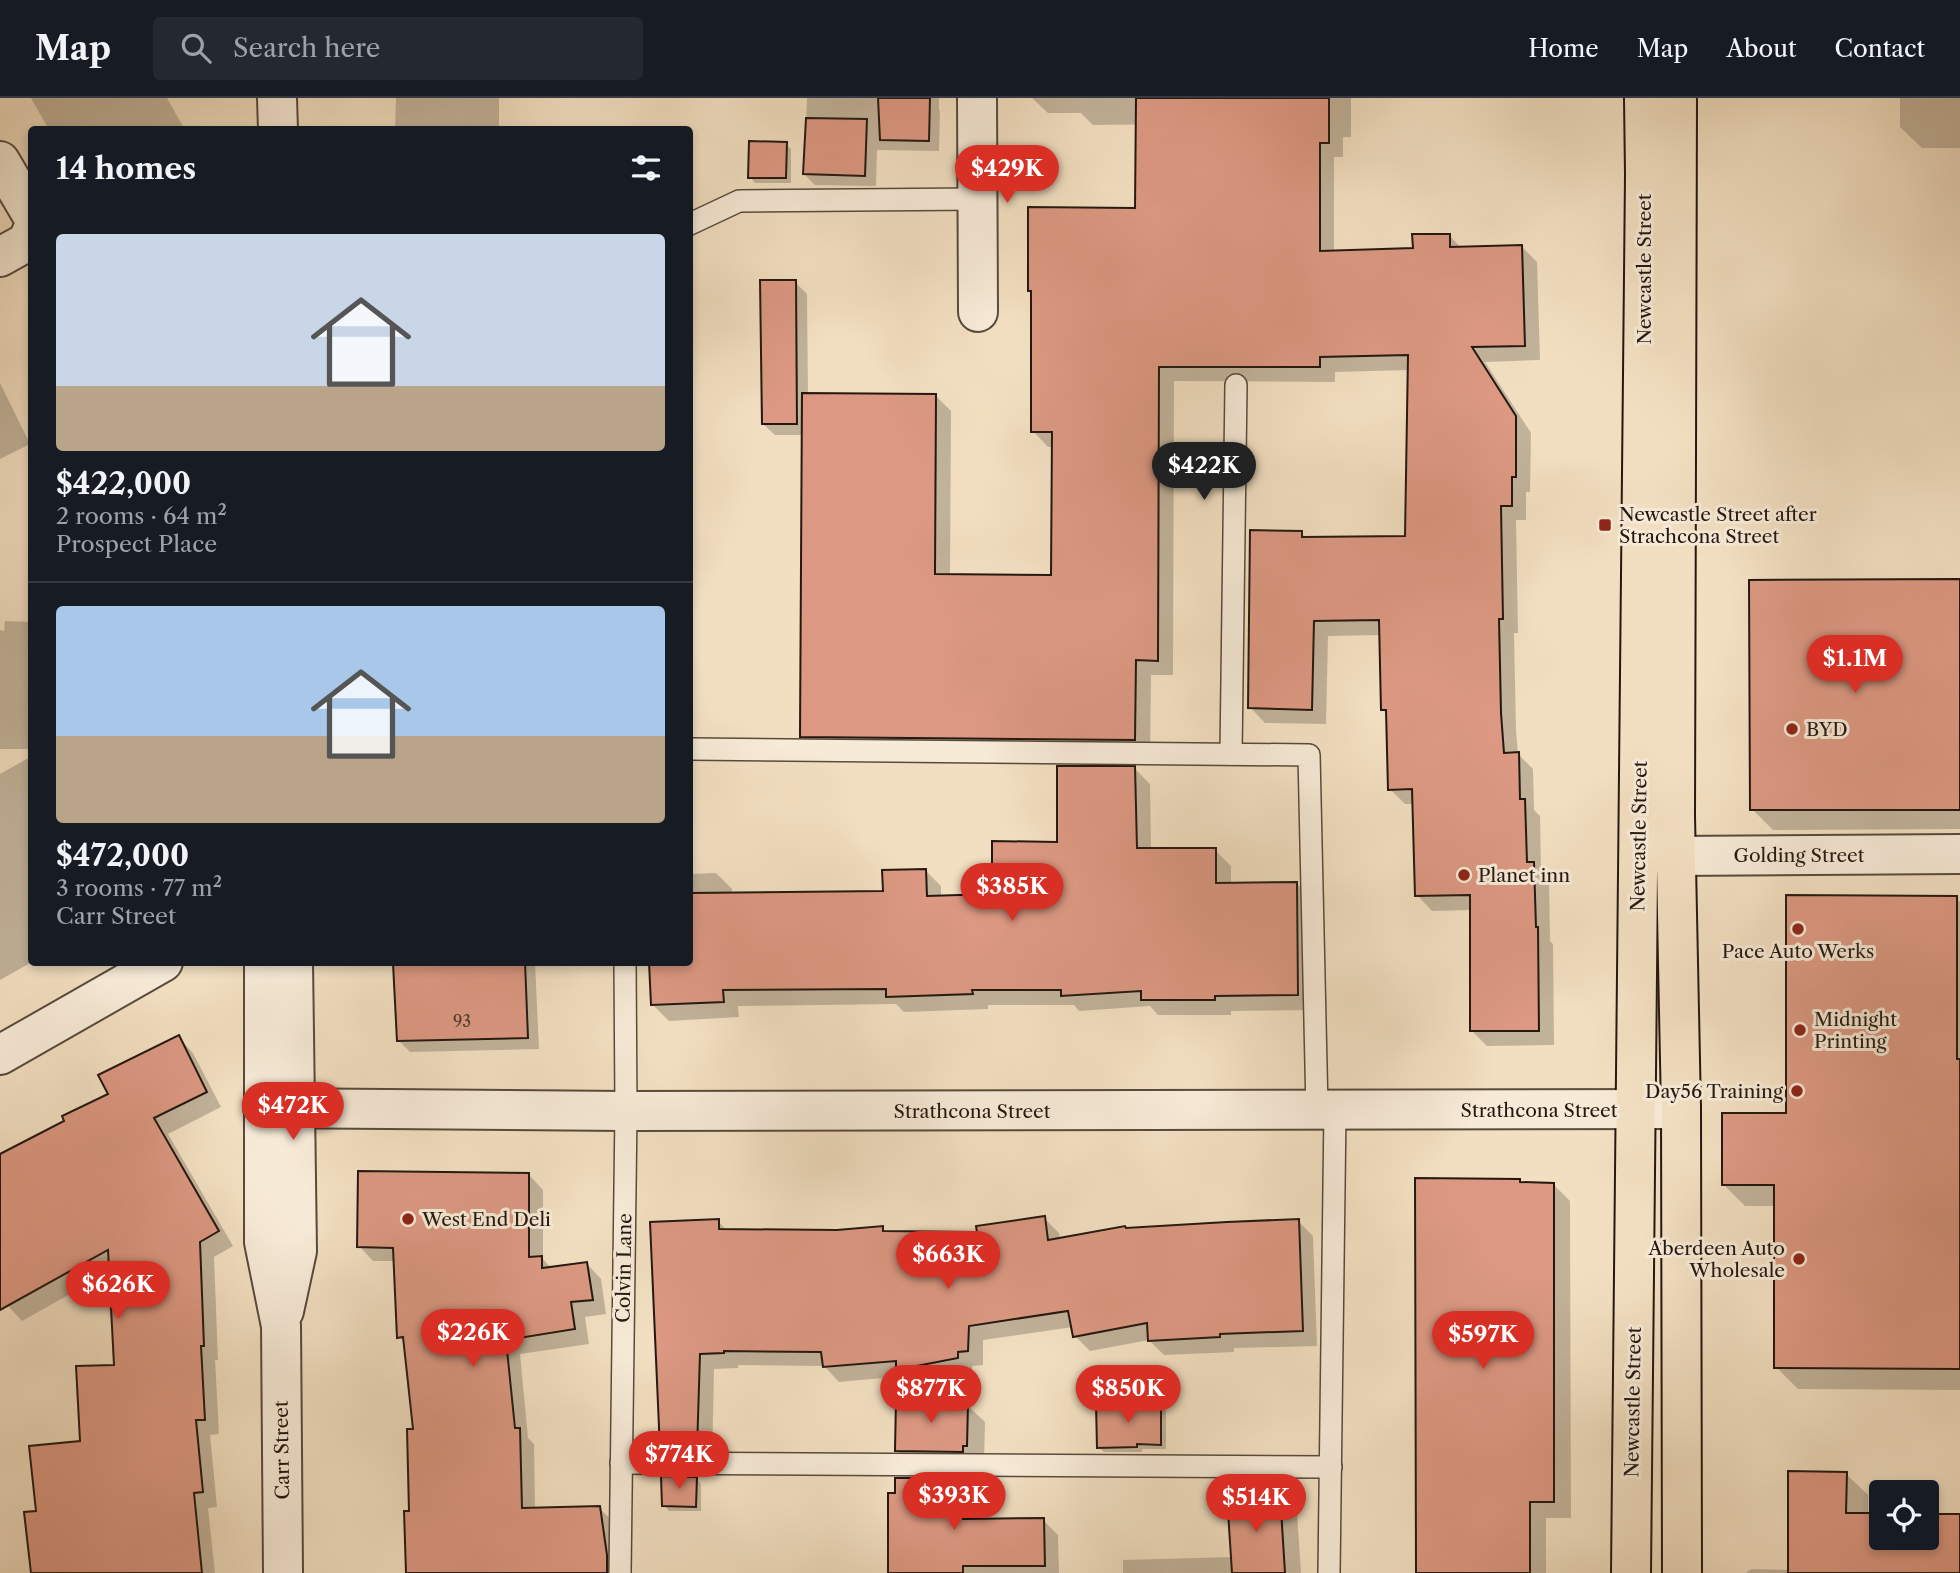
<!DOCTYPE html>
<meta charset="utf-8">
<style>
body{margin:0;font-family:"Libre Caslon Text",serif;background:#242831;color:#f1f3f6;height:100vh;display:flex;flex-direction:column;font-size:26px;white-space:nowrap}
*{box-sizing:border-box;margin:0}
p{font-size:23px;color:#9ea1a6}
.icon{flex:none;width:38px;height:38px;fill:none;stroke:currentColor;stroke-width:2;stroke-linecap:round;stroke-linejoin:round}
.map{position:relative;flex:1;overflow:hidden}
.side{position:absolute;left:28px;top:28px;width:665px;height:840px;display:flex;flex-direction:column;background:#171b24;border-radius:7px;box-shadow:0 4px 10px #0003}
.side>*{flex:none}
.fabs{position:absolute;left:1869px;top:1382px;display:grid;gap:14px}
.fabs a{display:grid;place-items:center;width:70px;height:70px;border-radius:7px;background:#171b24;box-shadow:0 4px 10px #0003;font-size:35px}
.price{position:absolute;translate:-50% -60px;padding:0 16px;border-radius:24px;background:#d93025;color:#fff;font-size:23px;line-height:46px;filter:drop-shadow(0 2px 4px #0008)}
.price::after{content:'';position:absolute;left:50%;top:42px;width:21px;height:16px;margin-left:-10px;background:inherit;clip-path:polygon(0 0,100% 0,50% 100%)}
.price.current{background:#222;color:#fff}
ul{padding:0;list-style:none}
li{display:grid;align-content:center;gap:14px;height:371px;padding:0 28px}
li+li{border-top:2px solid #363941}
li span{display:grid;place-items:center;height:217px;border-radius:7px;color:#555}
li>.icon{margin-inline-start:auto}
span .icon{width:126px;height:126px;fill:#fffc;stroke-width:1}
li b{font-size:30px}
h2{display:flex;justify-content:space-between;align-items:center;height:84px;padding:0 28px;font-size:30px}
header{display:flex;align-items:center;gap:42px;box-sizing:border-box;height:98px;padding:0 35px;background:#171b24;border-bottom:2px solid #363941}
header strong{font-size:33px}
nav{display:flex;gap:38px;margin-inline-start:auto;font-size:24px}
.search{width:490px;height:63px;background:#242831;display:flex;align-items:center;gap:18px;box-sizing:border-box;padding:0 24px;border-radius:7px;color:#9ea1a6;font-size:26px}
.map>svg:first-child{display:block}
.shadow{fill:#0003}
.building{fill:#dc9882;stroke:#241811;stroke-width:2}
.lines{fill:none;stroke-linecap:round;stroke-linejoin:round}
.service-casing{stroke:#584a3d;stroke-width:24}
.minor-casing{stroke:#584a3d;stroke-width:42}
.tertiary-casing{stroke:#584a3d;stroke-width:42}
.primary-casing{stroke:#241811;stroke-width:42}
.service{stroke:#f7ead7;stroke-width:21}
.minor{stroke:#f7ead7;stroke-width:38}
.tertiary{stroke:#f7ead7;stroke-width:38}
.primary{stroke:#f2dfc1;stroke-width:38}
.poi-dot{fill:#8f2418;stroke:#f7ead7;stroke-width:2.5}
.labels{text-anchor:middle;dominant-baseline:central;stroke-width:6;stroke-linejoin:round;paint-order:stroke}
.number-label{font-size:16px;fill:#52382d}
.street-label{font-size:19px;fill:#241811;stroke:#f7ead7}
.poi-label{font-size:19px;fill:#241811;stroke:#f7ead7;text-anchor:start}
</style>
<header>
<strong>Map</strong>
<div class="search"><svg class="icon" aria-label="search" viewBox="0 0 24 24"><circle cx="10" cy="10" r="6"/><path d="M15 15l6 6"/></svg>Search here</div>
<nav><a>Home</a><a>Map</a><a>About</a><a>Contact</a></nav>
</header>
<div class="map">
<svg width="1960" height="1475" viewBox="0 0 1960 1475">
<rect width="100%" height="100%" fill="#f2dfc1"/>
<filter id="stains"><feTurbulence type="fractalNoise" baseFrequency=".00286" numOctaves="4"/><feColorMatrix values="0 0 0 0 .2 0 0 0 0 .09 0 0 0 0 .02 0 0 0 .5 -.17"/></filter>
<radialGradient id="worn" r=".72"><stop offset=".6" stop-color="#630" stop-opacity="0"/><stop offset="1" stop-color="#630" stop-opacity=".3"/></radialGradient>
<!-- shadow -->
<g class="shadow">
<polygon points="31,0 167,0 185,32 49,32"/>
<polygon points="396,0 499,0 499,32 395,32"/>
<polygon points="807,0 939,0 939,12 940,13 939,53 877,52 876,88 815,87 804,76"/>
<polygon points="1032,0 1177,0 1177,26 1093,27 1081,15 1048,15"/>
<polygon points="1233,0 1351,0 1351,39 1343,39 1343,59 1334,59 1334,154 1415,152 1449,137 1462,151 1522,149 1537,164 1540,262 1485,264 1531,335 1530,394 1526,394 1526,422 1516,422 1518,535 1514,535 1516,632 1518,656 1533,671 1534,712 1540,718 1541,773 1549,781 1550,843 1553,846 1554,947 1487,948 1472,933 1471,812 1432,813 1417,797 1414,706 1405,706 1390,691 1388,617 1382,611 1381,537 1328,538 1326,626 1265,625 1250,609 1301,435 1307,441 1407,440 1409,272 1335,274 1335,284 1174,283 1173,577 1151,577 1150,657 817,653 802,638 803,337 775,337 763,326 795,184 807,196 808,297 936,298 951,313 950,478 1053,479 1054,349 1048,349 1033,333 1033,197 1029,193 1137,112"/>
<polygon points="1900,0 1960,0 1960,50 1922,50 1900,29"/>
<polygon points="786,46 791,51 791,85 755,85 750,79"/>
<polygon points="0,285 30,346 0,361"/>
<polygon points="1960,490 1960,731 1773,732 1752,711"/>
<polygon points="5,523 32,524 32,651 0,651 0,532 4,533"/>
<polygon points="32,658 32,864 0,882 0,676"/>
<polygon points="1134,670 1150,686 1151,752 1215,752 1231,768 1231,786 1296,785 1312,801 1313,912 1231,913 1231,917 1158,917 1150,908 1079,913 1074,907 988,907 988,911 904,914 896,906 738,908 739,919 669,923 653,907 690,864 690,769 693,772 693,776 716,775 732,791 732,796 884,794 925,772 941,788 941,800 994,798 1059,746"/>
<polygon points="1956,800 1960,804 1960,1292 1798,1291 1776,1269 1776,1108 1745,1108 1723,1086 1788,1017"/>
<polygon points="402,864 535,864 539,951 410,954 398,942"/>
<polygon points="178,939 193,955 221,1009 168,1036 233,1148 214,1159 218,1262 215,1262 219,1336 210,1337 217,1409 208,1410 215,1475 32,1475 38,1415 82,1345 116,1268 111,1173 22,1223 7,1207 0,1195 0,1071 67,1024 110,996"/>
<polygon points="529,1077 543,1092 543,1161 552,1171 587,1166 601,1181 606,1216 585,1219 589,1246 520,1256 528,1340 534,1346 535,1411 599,1410 614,1424 621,1475 408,1475 415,1333 406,1246 399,1239 395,1163 373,1163 359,1148"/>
<polygon points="1519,1083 1522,1086 1553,1086 1570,1103 1571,1420 1546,1420 1546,1475 1418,1475"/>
<polygon points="1044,1120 1059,1135 1060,1141 1127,1132 1298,1123 1313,1138 1317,1248 1234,1250 1234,1254 1164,1257 1149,1242 1090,1253 1075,1238 1073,1229 983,1242 983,1267 972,1268 972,1275 913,1286 905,1278 839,1284 824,1268 738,1267 738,1270 714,1271 712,1367 676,1366 661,1351 718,1123 727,1133 838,1134 882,1130 887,1134 979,1136"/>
<polygon points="958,1301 963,1307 967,1307 985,1324 984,1364 914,1370 897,1353"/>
<polygon points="1161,1308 1166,1313 1166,1351 1142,1351 1142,1354 1104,1354 1099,1349"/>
<polygon points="1846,1376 1868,1397 1868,1417 1881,1417 1881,1440 1927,1440 1927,1417 1960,1417 1960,1475 1746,1475 1751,1471 1790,1472"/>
<polygon points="696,1380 701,1386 701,1413 669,1413 664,1407"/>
<polygon points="963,1382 977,1396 977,1423 1043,1422 1058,1437 1059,1475 890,1475"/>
<polygon points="1280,1397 1297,1414 1301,1475 1123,1475 1123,1462 1233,1459"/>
</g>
<!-- building -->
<g class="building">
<polygon points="878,0 930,0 929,43 880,42"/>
<polygon points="1136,0 1329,0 1329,45 1320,45 1320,153 1413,150 1412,136 1450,136 1450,149 1522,147 1525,248 1472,249 1516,318 1516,379 1512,379 1512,408 1501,408 1503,521 1499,521 1501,615 1504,655 1519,654 1520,701 1525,701 1527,764 1534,764 1536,829 1538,829 1539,933 1470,933 1470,797 1415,798 1412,691 1388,692 1386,612 1381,612 1379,522 1314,523 1312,612 1248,610 1250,432 1302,433 1302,439 1405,438 1408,257 1320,259 1320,269 1159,269 1158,563 1136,562 1135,642 800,639 802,295 936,296 935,476 1051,477 1052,334 1031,334 1031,193 1028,193 1028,109 1135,110"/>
<polygon points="806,20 867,21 865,78 803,76"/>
<polygon points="749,43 787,44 786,80 748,80"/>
<polygon points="760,182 796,182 797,326 762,326"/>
<polygon points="1960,481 1960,712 1750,712 1749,482"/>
<polygon points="1057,668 1135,668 1137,750 1216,750 1216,785 1297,784 1298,897 1215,898 1215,902 1141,902 1141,893 1061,898 1061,892 972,892 973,896 886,899 886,891 723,892 724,904 651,907 649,864 690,864 690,795 883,793 882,772 926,771 927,798 992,796 992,743 1057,744"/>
<polygon points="1786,797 1957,798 1957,961 1960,961 1960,1271 1774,1270 1774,1087 1722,1087 1722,1015 1786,1015"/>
<polygon points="525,864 528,940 397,943 393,865"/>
<polygon points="179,937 207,994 154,1020 219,1133 200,1144 204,1248 201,1248 205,1322 196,1322 203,1394 194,1395 202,1475 31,1475 24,1414 36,1413 29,1348 80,1343 76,1268 114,1267 108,1152 0,1212 0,1056 64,1023 62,1018 108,996 98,977"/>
<polygon points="358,1073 529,1075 529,1159 542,1158 542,1170 587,1164 593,1202 571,1204 575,1231 506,1242 515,1330 520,1330 522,1410 600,1408 607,1457 607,1475 406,1475 404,1413 409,1413 407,1331 413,1331 403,1239 397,1240 393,1150 357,1149"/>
<polygon points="1415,1080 1520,1081 1520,1084 1554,1085 1554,1404 1530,1404 1530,1475 1416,1475"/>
<polygon points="1045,1118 1048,1142 1125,1128 1126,1130 1227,1124 1299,1121 1303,1233 1220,1236 1220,1239 1148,1243 1147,1225 1073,1239 1068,1213 969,1228 968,1253 958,1254 958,1260 896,1272 896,1263 823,1269 821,1254 724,1253 724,1255 700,1256 697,1352 660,1352 650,1124 719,1121 719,1131 837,1132 883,1128 883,1133 977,1134 976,1128"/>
<polygon points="959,1300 959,1305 968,1305 967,1348 963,1348 963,1354 895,1353 896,1301"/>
<polygon points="1096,1306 1161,1306 1161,1347 1137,1346 1137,1349 1097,1350"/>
<polygon points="1788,1373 1847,1374 1846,1415 1881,1415 1881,1440 1927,1440 1927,1416 1960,1416 1960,1475 1788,1475"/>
<polygon points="661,1378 697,1379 696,1409 662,1408"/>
<polygon points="895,1380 963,1380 963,1421 1044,1420 1045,1468 963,1468 963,1475 888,1475 888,1395 895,1395"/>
<polygon points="1280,1395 1285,1475 1232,1475 1227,1398"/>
</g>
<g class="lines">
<!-- service casing -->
<g class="service-casing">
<g id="service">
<polyline points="690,126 739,103 977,101"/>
<polyline points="690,651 1309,657 1317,1012"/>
<polyline points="1231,656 1236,287"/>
<polyline points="621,1365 1331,1369"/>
<polyline points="620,1475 626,1013 625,864"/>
<polyline points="1329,1475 1335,1012"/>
</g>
</g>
<!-- minor casing -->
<g class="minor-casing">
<g id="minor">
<polyline points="977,0 978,214"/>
<polyline points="0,63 32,117"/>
<polyline points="0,159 27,144 32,133"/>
<polyline points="1645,753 1675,758 1960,756"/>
<polyline points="0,957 163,864"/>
<polyline points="263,1010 626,1013 1681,1011"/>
</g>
</g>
<!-- tertiary casing -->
<g class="tertiary-casing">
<g id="tertiary">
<polyline points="277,0 278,32"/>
<polyline points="264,864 264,1144 281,1228 283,1475"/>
<polyline points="284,1213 297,1153 293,864"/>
</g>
</g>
<!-- primary casing -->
<g class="primary-casing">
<g id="primary">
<polyline points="1677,0 1675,718 1681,1011 1682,1475"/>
<polyline points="1631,1475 1645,77 1644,0"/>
</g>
</g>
<!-- service -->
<use href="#service" class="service"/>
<!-- minor -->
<use href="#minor" class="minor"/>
<!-- tertiary -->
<use href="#tertiary" class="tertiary"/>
<!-- primary -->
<use href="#primary" class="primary"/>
</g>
<!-- markers -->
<g class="poi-dot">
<rect x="1598" y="420" width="14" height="14" rx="3.5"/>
<circle cx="1792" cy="631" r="7"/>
<circle cx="1464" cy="777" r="7"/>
<circle cx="1798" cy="831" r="7"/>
<circle cx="1800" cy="932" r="7"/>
<circle cx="1797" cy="993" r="7"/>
<circle cx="408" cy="1121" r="7"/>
<circle cx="1799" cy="1161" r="7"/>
</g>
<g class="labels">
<!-- number labels -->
<g class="number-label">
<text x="462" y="923">93</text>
</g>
<!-- street labels -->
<g class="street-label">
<text transform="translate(1644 171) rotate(-90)">Newcastle Street</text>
<text transform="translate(1639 738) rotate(-89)">Newcastle Street</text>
<text x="1799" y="757">Golding Street</text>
<text x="1539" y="1012">Strathcona Street</text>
<text x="972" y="1013">Strathcona Street</text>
<text transform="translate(624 1170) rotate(-89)">Colvin Lane</text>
<text transform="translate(1633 1304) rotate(-89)">Newcastle Street</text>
<text transform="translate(282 1352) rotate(-91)">Carr Street</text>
</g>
<!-- poi labels -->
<g class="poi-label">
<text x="1619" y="416">Newcastle Street after<tspan x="1619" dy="22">Strachcona Street</tspan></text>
<text x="1806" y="631">BYD</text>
<text x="1478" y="777">Planet inn</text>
<text x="1798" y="853" text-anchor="middle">Pace Auto Werks</text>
<text x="1814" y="921">Midnight<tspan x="1814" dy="22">Printing</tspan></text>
<text x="1783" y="993" text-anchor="end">Day56 Training</text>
<text x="422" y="1121">West End Deli</text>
<text x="1785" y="1150" text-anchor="end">Aberdeen Auto<tspan x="1785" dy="22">Wholesale</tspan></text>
</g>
</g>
<rect width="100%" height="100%" filter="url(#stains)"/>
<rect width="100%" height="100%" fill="url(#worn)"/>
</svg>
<div class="fabs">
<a><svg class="icon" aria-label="locate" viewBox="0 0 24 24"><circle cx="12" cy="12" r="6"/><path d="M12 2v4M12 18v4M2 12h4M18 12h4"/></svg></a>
</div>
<b class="price" style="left:1007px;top:107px">$429K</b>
<b class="price current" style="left:1204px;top:404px">$422K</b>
<b class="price" style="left:1855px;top:597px">$1.1M</b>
<b class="price" style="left:1012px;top:825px">$385K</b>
<b class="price" style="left:293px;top:1044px">$472K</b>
<b class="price" style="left:948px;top:1193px">$663K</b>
<b class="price" style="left:118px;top:1223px">$626K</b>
<b class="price" style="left:473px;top:1271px">$226K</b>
<b class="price" style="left:1483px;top:1273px">$597K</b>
<b class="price" style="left:931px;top:1327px">$877K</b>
<b class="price" style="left:1128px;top:1327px">$850K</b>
<b class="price" style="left:679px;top:1393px">$774K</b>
<b class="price" style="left:954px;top:1434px">$393K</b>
<b class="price" style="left:1256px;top:1436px">$514K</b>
<section class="side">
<h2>14 homes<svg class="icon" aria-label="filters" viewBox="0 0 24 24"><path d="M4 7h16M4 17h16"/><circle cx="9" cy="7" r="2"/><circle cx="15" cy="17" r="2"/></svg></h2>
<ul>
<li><span style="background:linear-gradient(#c9d6e8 70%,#b9a48a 0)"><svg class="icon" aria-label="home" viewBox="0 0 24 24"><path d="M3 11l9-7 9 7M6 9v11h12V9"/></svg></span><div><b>$422,000</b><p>2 rooms · 64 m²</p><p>Prospect Place</p></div></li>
<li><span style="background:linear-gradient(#a9c7e8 60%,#b9a48a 0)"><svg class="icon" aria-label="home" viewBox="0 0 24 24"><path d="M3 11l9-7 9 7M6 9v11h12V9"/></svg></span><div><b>$472,000</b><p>3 rooms · 77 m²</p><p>Carr Street</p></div></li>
</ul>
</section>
</div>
